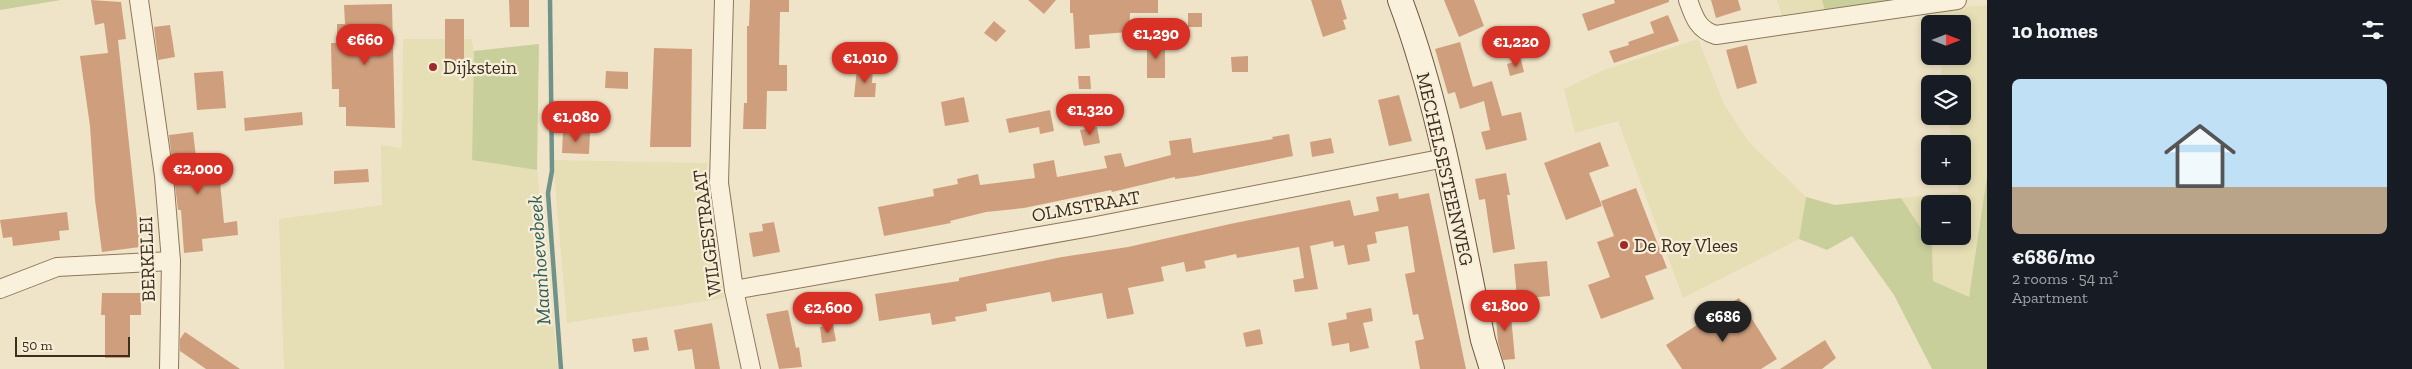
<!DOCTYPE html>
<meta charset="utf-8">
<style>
body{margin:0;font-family:"Zilla Slab",serif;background:#242831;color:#f1f3f6;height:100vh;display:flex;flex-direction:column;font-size:19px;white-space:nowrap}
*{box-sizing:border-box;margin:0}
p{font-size:16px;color:#9ea1a6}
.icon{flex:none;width:28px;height:28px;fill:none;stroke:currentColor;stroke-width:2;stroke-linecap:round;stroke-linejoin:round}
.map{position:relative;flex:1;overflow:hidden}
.sheet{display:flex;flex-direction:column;background:#171b24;width:425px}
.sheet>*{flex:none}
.needle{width:32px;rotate:90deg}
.fabs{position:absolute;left:1921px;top:15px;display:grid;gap:10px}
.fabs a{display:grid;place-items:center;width:50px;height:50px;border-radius:8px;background:#171b24;box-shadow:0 2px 8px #0003;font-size:25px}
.scale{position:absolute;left:15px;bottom:12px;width:115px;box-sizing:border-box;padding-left:5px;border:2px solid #3d2e20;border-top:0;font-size:14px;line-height:18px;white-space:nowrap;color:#3d2e20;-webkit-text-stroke:4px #f7eed8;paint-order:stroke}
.price{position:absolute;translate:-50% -42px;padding:0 11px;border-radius:18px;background:#d93025;color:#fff;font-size:16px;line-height:32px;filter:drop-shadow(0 1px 2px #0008)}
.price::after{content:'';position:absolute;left:50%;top:30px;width:15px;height:11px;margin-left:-8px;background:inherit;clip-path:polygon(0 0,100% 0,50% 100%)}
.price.selected{background:#222;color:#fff}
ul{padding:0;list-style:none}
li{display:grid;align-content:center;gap:10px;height:265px;padding:0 25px}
li span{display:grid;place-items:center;height:155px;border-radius:8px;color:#555}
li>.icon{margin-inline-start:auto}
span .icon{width:90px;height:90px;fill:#fffc;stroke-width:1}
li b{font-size:21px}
h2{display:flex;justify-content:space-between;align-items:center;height:60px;padding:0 25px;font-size:21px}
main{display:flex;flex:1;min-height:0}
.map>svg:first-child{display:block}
.farmland{fill:#e6deb5;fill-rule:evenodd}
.green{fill:#c9cf9b}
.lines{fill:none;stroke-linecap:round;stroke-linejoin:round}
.stream{stroke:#6f938a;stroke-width:4.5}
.building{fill:#cf9f7d}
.street-casing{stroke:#8d765c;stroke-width:20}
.secondary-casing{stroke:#6f573f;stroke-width:26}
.street{stroke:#faf1dc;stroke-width:18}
.secondary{stroke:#faf1dc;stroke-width:24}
.poi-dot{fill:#9e2a2b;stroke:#f7eed8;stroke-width:2}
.labels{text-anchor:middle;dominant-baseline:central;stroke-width:4.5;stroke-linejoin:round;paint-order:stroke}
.poi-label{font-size:19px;fill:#3d2e20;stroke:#f7eed8;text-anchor:start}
.street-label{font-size:19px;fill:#3d2e20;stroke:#f7eed8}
.water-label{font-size:20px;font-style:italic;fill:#2f5d5a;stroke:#f7eed8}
</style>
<main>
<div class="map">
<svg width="1987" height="369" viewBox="0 0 1987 369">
<rect width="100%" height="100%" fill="#f0e4c8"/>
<!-- farmland -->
<g class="farmland">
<polygon points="1777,0 1822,0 1825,12 1783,19"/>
<path d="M1987,5V176L1969,298L1933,281L1932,245L1901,198L1959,192L1956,176H1962V144H1952L1948,116H1962V84H1943L1940,56H1962V24H1935L1933,10ZM1930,204H1962V236H1930Z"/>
<polygon points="403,39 471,39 474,51 472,159 537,170 558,369 284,369 279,219 382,205 381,145 402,148"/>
<polygon points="1698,39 1724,104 1748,141 1806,197 1799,239 1683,298 1618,121 1575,133 1564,89 1604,70"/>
<polygon points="553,160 707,163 704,210 724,298 567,323"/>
</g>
<!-- green -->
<g class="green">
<polygon points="0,0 61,0 0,10"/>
<polygon points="1822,0 1912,0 1825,12"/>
<polygon points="539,44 537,170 472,160 474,51"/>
<polygon points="1987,176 1987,369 1932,369 1894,295 1852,236 1827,250 1799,239 1806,197 1835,205 1901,198 1932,245 1933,281 1969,297"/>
</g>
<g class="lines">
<!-- stream -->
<polyline class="stream" points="550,0 552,171 548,193 561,369"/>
</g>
<!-- building -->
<g class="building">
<polygon points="91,0 121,2 126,39 118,40 140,247 102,252 95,200 90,126 80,56 108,53 104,23 95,25"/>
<polygon points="509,0 529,0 529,27 510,27"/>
<polygon points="750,0 789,0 789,12 780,12 779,65 787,65 787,91 767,91 766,129 743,129 744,103 747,103 747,26 749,26"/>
<polygon points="1028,0 1056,0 1044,14"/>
<polygon points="1070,0 1158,0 1158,13 1130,13 1129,32 1089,35 1090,48 1075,49 1073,13 1070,13"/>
<polygon points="1311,0 1341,0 1347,19 1343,20 1346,29 1323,37"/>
<polygon points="1444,0 1474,0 1484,26 1459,37"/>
<polygon points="1614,0 1669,0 1669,2 1588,31 1582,14 1615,3"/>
<polygon points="1711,0 1738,0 1741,10 1716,18"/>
<polygon points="392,4 395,128 346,126 346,107 339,107 339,89 332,89 331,43 337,43 337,24 345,24 344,5"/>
<rect x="1188" y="13" width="14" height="14"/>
<polygon points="1668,15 1679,41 1614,63 1609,51 1629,45 1628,42 1654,33 1650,22"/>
<rect x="445" y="19" width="19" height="46"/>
<polygon points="994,21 1006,31 996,42 984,33"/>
<polygon points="170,25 175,57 158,60 154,27"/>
<polygon points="1460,42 1473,87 1492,81 1502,116 1521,112 1527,140 1486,150 1481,132 1490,130 1484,101 1460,109 1455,92 1448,94 1435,49"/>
<rect x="1147" y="43" width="18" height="35"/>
<polygon points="1747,45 1757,83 1737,89 1726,50"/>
<polygon points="654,48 692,49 691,147 650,147"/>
<polygon points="1248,56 1248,72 1232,72 1231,57"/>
<polygon points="1521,60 1524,72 1510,76 1507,64"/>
<polygon points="857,68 873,69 872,83 876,83 875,97 854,97"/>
<polygon points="223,71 226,108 197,110 194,73"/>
<polygon points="606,71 628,72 628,89 605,88"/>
<polygon points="1078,76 1090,76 1091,89 1079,89"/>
<polygon points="1399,95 1412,141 1389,146 1378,100"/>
<polygon points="964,97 969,122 945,126 941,102"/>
<polygon points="1050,110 1054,131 1040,134 1039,127 1009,133 1006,119"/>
<polygon points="302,112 303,125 245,131 244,118"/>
<polygon points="1097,127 1100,143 1084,146 1080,130"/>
<polygon points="193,132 197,165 218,162 224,223 237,221 238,235 202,239 203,251 184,253 181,210 178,210 169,135"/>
<polygon points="563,132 590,133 589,154 562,153"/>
<polygon points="1289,134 1293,156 1197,176 1175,179 1175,177 1112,192 1111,190 1024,208 986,212 950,221 951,223 884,236 878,207 934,196 933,189 958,184 957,179 978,174 980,185 1035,178 1033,164 1054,160 1057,177 1107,168 1104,156 1121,153 1125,167 1171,155 1169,141 1191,138 1193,153 1273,139 1272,137"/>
<polygon points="1331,138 1334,153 1312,157 1310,142"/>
<polygon points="1600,142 1609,166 1589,173 1602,206 1566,220 1544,163"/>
<polygon points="368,169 369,182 334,184 334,171"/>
<polygon points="1506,173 1510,195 1507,195 1515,249 1493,253 1485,199 1479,200 1475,179"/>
<polygon points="1636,188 1667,268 1645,276 1654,299 1601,319 1588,285 1610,277 1597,242 1614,236 1601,201"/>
<polygon points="1398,193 1399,199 1429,193 1466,369 1420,369 1415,341 1424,339 1418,314 1413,315 1405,274 1415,272 1408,226 1375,232 1377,243 1367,245 1370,261 1348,265 1344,245 1334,247 1333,241 1310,246 1318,289 1295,292 1293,280 1304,278 1299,247 1237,258 1236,254 1204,261 1206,268 1186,272 1184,262 1161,267 1164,281 1128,288 1134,314 1107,319 1102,293 1052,302 1050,292 986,304 987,311 955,317 956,321 932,325 930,313 879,321 875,294 959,281 959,278 1062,257 1128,247 1230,224 1350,200 1354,216 1379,211 1376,197"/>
<polygon points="67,212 69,230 59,231 60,240 13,246 12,237 3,238 0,220"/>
<polygon points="774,222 780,252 753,257 749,233 763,231 762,224"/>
<polygon points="1547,261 1550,296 1517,299 1514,264"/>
<polygon points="102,293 141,293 141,315 130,315 130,358 105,358 105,315 101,315"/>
<polygon points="1739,298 1777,359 1761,369 1682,369 1666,345"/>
<polygon points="1510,305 1515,359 1503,360 1498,342 1495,307"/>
<polygon points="1371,308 1373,321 1363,323 1369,348 1350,352 1349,343 1332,346 1328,323 1347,319 1346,313"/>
<polygon points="788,310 796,348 799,347 802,367 779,369 766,314"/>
<polygon points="712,323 720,369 695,369 692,349 678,351 674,330"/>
<polygon points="833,325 836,341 822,343 820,327"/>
<polygon points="1260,329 1263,344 1246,347 1243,333"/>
<polygon points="185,332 240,369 206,369 180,351 180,339"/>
<polygon points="647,337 649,350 634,352 632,339"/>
<polygon points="1825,340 1836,358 1822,369 1780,369"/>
</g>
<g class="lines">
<!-- street casing -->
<g class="street-casing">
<g id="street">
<polyline points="139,0 164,176 171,261 169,369"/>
<polyline points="724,0 719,183 734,290 751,369"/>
<path d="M1688,0C1694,17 1698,30 1716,35L1957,0"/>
<polyline points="0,289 57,267 171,261"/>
<polyline points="734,290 1091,227 1445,158"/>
</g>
</g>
<!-- secondary casing -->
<g class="secondary-casing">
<path id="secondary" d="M1400,0C1441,109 1459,226 1483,340L1492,369"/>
</g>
<!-- street -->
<use href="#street" class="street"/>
<!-- secondary -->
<use href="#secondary" class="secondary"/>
</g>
<!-- markers -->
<g class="poi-dot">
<circle cx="433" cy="67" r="5"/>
<circle cx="1624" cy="245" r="5"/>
</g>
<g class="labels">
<!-- poi labels -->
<g class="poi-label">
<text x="443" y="67">Dijkstein</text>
<text x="1634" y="245">De Roy Vlees</text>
</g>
<!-- street labels -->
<g class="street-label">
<text transform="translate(1445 169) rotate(77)">MECHELSESTEENWEG</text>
<text transform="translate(1086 206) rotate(-10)">OLMSTRAAT</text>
<text transform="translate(707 233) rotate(-97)">WILGESTRAAT</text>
<text transform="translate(147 259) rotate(-92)">BERKELEI</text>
</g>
<!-- water labels -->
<g class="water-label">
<text transform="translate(539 260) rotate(-94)">Maanhoevebeek</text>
</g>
</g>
</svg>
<div class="fabs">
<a><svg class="needle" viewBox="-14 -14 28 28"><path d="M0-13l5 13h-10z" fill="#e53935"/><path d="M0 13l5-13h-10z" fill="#9ea1a6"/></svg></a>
<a><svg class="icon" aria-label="layers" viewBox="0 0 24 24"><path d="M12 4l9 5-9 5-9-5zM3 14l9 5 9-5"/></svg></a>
<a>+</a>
<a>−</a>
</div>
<div class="scale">50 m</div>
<b class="price" style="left:1156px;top:60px">€1,290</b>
<b class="price" style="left:365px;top:66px">€660</b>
<b class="price" style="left:1516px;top:68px">€1,220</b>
<b class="price" style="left:865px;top:84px">€1,010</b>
<b class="price" style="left:1090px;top:136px">€1,320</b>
<b class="price" style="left:576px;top:143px">€1,080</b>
<b class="price" style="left:198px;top:195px">€2,000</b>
<b class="price" style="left:1505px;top:332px">€1,800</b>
<b class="price" style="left:828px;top:334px">€2,600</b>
<b class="price selected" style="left:1723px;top:343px">€686</b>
</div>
<section class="sheet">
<h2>10 homes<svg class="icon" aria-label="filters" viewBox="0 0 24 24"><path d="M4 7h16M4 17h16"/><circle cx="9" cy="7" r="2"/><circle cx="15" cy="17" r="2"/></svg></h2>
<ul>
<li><span style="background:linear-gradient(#bfe0f5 70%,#b9a48a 0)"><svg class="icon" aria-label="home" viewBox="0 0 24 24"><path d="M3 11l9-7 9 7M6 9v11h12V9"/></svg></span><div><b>€686/mo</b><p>2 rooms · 54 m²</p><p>Apartment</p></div></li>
</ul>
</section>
</main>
